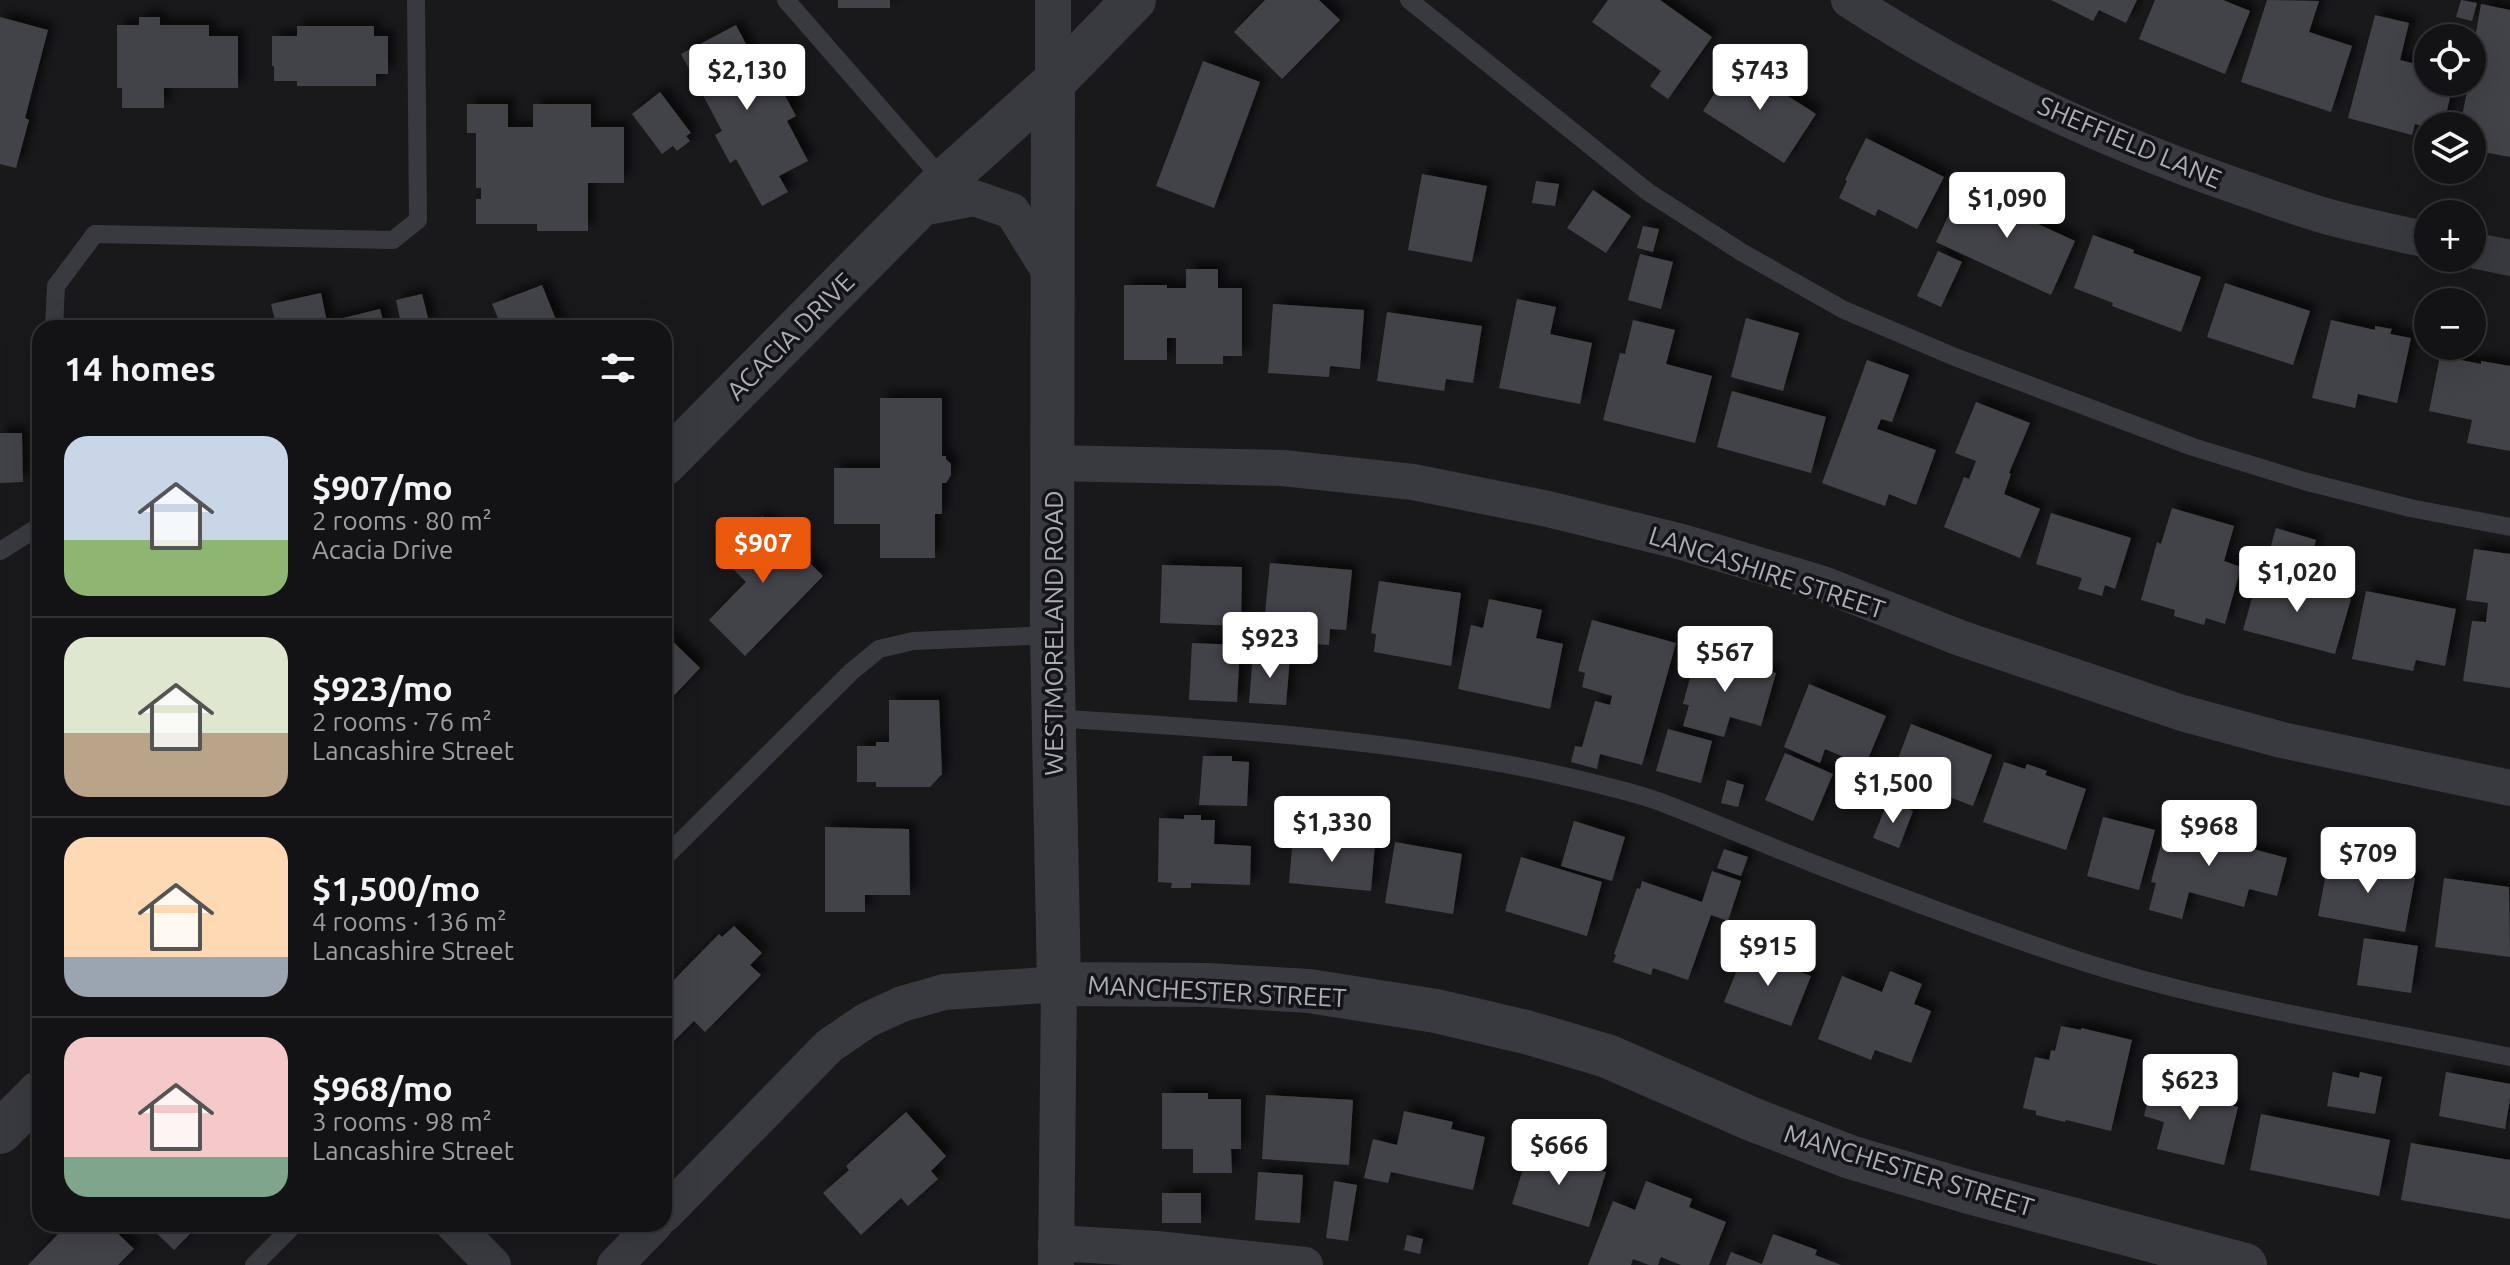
<!DOCTYPE html>
<meta charset="utf-8">
<style>
body{margin:0;font-family:Ubuntu,sans-serif;background:#1c1b1d;color:#f1f3f6;height:100vh;display:flex;flex-direction:column;font-size:30px;white-space:nowrap}
*{box-sizing:border-box;margin:0}
p{font-size:26px;color:#9d9ea0}
.icon{flex:none;width:44px;height:44px;fill:none;stroke:currentColor;stroke-width:2;stroke-linecap:round;stroke-linejoin:round}
.map{position:relative;flex:1;overflow:hidden}
.details{position:absolute;left:32px;top:320px;width:640px;height:912px;display:flex;flex-direction:column;background:#131214;border-radius:24px;box-shadow:0 8px 32px #0002,0 0 0 2px #323234}
.details>*{flex:none}
.tools{position:absolute;left:2414px;top:24px;display:grid;gap:16px}
.tools a{display:grid;place-items:center;width:72px;height:72px;border-radius:50%;background:#131214;box-shadow:0 8px 32px #0002,0 0 0 2px #323234;font-size:40px}
.price{position:absolute;translate:-50% -68px;padding:0 18px;border-radius:8px;background:#fff;color:#222;font-size:26px;line-height:52px;filter:drop-shadow(0 2px 4px #0008)}
.price::after{content:'';position:absolute;left:50%;top:48px;width:24px;height:18px;margin-left:-12px;background:inherit;clip-path:polygon(0 0,100% 0,50% 100%)}
.price.selected{background:#ea580c;color:#fff}
ul{padding:0;list-style:none}
li{display:flex;align-items:center;gap:24px;height:200px;padding:0 32px}
li+li{border-top:2px solid #323234}
li span{display:grid;place-items:center;flex:none;width:224px;height:160px;border-radius:24px;color:#555}
li>.icon{margin-inline-start:auto}
span .icon{width:96px;height:96px;fill:#fffc;stroke-width:1}
li b{font-size:34px}
h2{display:flex;justify-content:space-between;align-items:center;height:96px;padding:0 32px;font-size:34px}
.map>svg:first-child{display:block}
.building{fill:#434348;filter:url(#shadow)}
.lines{fill:none;stroke-linecap:round;stroke-linejoin:round}
.service{stroke:#393a40;stroke-width:18}
.minor{stroke:#393a40;stroke-width:36}
.tertiary{stroke:#393a40;stroke-width:44}
.labels{text-anchor:middle;dominant-baseline:central;stroke-width:7;stroke-linejoin:round;paint-order:stroke}
.street-label{font-size:26px;fill:#abaeba;stroke:#141316}
</style>
<div class="map">
<svg width="2510" height="1265" viewBox="0 0 2510 1265">
<defs>
<filter id="shadow"><feDropShadow dx="7" dy="-7" stdDeviation="4" flood-color="#0009"/></filter>
</defs>
<rect width="100%" height="100%" fill="#19181b"/>
<!-- building -->
<g class="building">
<rect x="838" y="0" width="52" height="8"/>
<polygon points="1265,0 1319,0 1340,20 1282,79 1234,32"/>
<polygon points="1608,0 1660,0 1712,37 1668,99 1650,86 1661,71 1592,22"/>
<polygon points="2051,0 2137,0 2126,23 2099,10 2093,21"/>
<polygon points="2155,0 2223,0 2250,11 2225,74 2139,39"/>
<polygon points="2267,0 2319,1 2309,32 2352,46 2331,112 2241,82"/>
<polygon points="2461,0 2477,3 2472,21 2456,17"/>
<polygon points="2481,4 2510,10 2510,157 2472,150 2472,126 2460,126 2469,82 2472,82 2472,55"/>
<polygon points="2375,15 2409,23 2400,60 2428,67 2428,82 2454,82 2443,126 2428,128 2415,124 2412,135 2348,118"/>
<polygon points="0,17 48,30 25,118 29,120 16,168 0,164"/>
<polygon points="139,17 160,17 160,25 209,25 209,36 238,36 238,88 164,88 164,108 122,108 122,88 117,88 117,25 139,25"/>
<polygon points="736,25 759,69 768,64 796,116 787,121 808,161 779,176 788,192 762,206 736,159 730,163 715,135 722,131 681,54"/>
<polygon points="297,26 374,26 374,36 388,36 388,74 376,74 376,86 297,86 297,81 274,81 274,66 272,66 272,36 297,36"/>
<polygon points="1203,61 1260,82 1214,208 1156,186"/>
<polygon points="1735,62 1816,114 1784,163 1703,111"/>
<polygon points="660,92 691,133 686,136 690,141 677,151 673,146 662,154 632,114"/>
<polygon points="467,104 508,104 508,127 533,127 533,104 591,104 591,127 624,127 624,183 588,183 588,231 537,231 537,224 476,224 476,199 481,199 481,188 476,188 476,133 467,133"/>
<polygon points="1866,138 1944,177 1917,229 1878,209 1875,216 1839,198 1847,181 1845,180"/>
<polygon points="1422,174 1487,186 1472,262 1408,250"/>
<polygon points="1536,181 1559,184 1555,206 1532,203"/>
<polygon points="1961,189 2008,210 2013,201 2042,214 2038,224 2075,241 2051,295 1936,242"/>
<polygon points="1593,190 1631,216 1606,253 1567,228"/>
<polygon points="1643,226 1659,229 1653,252 1637,248"/>
<polygon points="2093,235 2134,250 2133,253 2201,277 2181,332 2112,306 2113,303 2074,288"/>
<polygon points="1938,251 1962,262 1941,307 1917,296"/>
<polygon points="1640,254 1673,262 1661,309 1628,300"/>
<polygon points="1186,269 1218,269 1218,288 1242,288 1242,356 1223,356 1223,364 1176,364 1176,338 1167,338 1167,360 1124,360 1124,285 1167,285 1167,288 1186,288"/>
<polygon points="2225,283 2310,311 2293,365 2207,337"/>
<polygon points="542,285 559,327 566,325 567,328 502,328 492,304"/>
<polygon points="321,293 327,322 380,309 385,328 277,328 271,304"/>
<polygon points="422,294 430,326 402,328 396,300"/>
<polygon points="1517,299 1556,307 1550,334 1592,343 1580,404 1499,388"/>
<polygon points="1273,304 1364,310 1360,369 1330,366 1329,377 1268,373"/>
<polygon points="1387,312 1482,326 1473,383 1446,379 1444,391 1377,381"/>
<polygon points="1746,318 1799,333 1783,391 1731,377"/>
<polygon points="1633,320 1675,330 1666,364 1712,376 1695,443 1603,420 1620,353 1625,354"/>
<polygon points="2331,320 2375,330 2375,326 2392,329 2390,334 2411,338 2397,403 2358,394 2355,408 2312,398"/>
<polygon points="2440,356 2481,364 2481,361 2510,366 2510,451 2467,443 2472,420 2429,411"/>
<polygon points="1867,360 1909,375 1892,422 1881,419 1877,429 1936,450 1916,505 1889,494 1885,506 1822,483"/>
<polygon points="1732,391 1826,417 1811,473 1717,447"/>
<polygon points="880,398 942,398 942,456 946,456 946,459 951,464 951,475 946,483 942,483 942,514 935,514 935,558 880,558 880,524 834,524 834,468 880,468"/>
<polygon points="1976,402 2030,423 2009,473 2011,474 2004,494 2040,509 2020,558 1944,527 1964,477 1969,479 1976,461 1955,453"/>
<polygon points="0,433 22,433 23,482 0,483"/>
<polygon points="2172,508 2234,526 2224,561 2241,567 2225,624 2206,618 2204,625 2174,616 2175,610 2141,600 2157,542 2161,544"/>
<polygon points="2051,513 2131,538 2115,589 2105,585 2102,596 2078,589 2082,578 2036,564"/>
<polygon points="762,516 823,576 745,656 709,620 746,582 721,557"/>
<polygon points="2276,528 2316,540 2305,578 2265,567"/>
<polygon points="2474,549 2510,554 2510,688 2463,681 2472,621 2486,622 2488,603 2466,600"/>
<polygon points="1270,563 1352,570 1346,630 1330,629 1329,645 1285,642 1288,625 1264,623"/>
<polygon points="1162,565 1242,567 1241,626 1160,623"/>
<polygon points="2259,573 2351,599 2335,654 2243,630"/>
<polygon points="1379,581 1461,593 1451,666 1374,652 1376,634 1371,633"/>
<polygon points="2366,591 2456,609 2445,666 2416,660 2413,671 2352,659"/>
<polygon points="1489,599 1542,610 1536,638 1563,644 1550,709 1458,689 1471,625 1483,628"/>
<polygon points="1592,620 1676,643 1642,765 1600,754 1597,769 1571,762 1575,746 1582,747 1595,701 1610,705 1612,696 1582,687 1585,673 1578,671"/>
<polygon points="664,633 700,668 664,706"/>
<polygon points="1192,643 1240,645 1237,702 1189,700"/>
<polygon points="1697,651 1776,673 1761,726 1730,717 1724,737 1683,726 1689,705 1683,704"/>
<polygon points="1253,654 1290,656 1286,705 1249,703"/>
<polygon points="1809,684 1886,716 1865,766 1825,749 1820,763 1784,747"/>
<polygon points="889,700 939,700 942,774 930,787 876,787 876,782 857,782 857,746 876,746 876,742 889,742"/>
<polygon points="1911,724 1992,755 1973,806 1892,775"/>
<polygon points="1668,729 1712,741 1701,783 1656,771"/>
<polygon points="1785,753 1833,774 1813,821 1765,800"/>
<polygon points="1203,756 1232,756 1232,761 1249,762 1247,806 1199,805"/>
<polygon points="2004,762 2025,769 2027,764 2047,771 2045,775 2086,789 2066,850 1983,822"/>
<polygon points="1727,780 1744,785 1738,807 1721,803"/>
<polygon points="1888,801 1913,811 1899,848 1873,838"/>
<polygon points="1184,815 1201,815 1201,820 1215,820 1214,844 1251,846 1250,885 1191,883 1191,888 1171,888 1172,883 1158,882 1159,818 1184,819"/>
<polygon points="2169,815 2233,832 2230,843 2287,858 2277,896 2249,889 2244,907 2189,892 2182,919 2149,910 2156,883 2151,882"/>
<polygon points="2103,817 2155,830 2139,890 2087,876"/>
<polygon points="1574,821 1625,837 1612,881 1561,866"/>
<polygon points="825,827 909,829 910,895 865,895 865,912 825,912"/>
<polygon points="1293,837 1375,844 1371,891 1289,883"/>
<polygon points="1395,842 1462,854 1453,914 1385,903"/>
<polygon points="1724,849 1748,857 1741,876 1717,868"/>
<polygon points="1521,857 1602,882 1587,936 1505,911"/>
<polygon points="2363,859 2399,866 2397,875 2415,878 2405,932 2318,916 2328,863 2361,869"/>
<polygon points="1712,871 1741,881 1728,921 1711,915 1688,980 1653,968 1651,975 1613,962 1616,955 1614,954 1637,888 1640,889 1642,881 1702,902"/>
<polygon points="2444,878 2509,887 2510,957 2435,947"/>
<polygon points="734,926 762,953 750,965 761,975 705,1032 694,1021 664,1051 664,990 719,934 722,937"/>
<polygon points="2364,938 2418,946 2411,993 2357,985"/>
<polygon points="1745,950 1811,976 1791,1026 1724,1002"/>
<polygon points="1890,971 1922,984 1914,1004 1931,1011 1911,1063 1875,1050 1871,1060 1818,1039 1842,976 1882,992"/>
<polygon points="2061,1026 2081,1030 2081,1028 2132,1040 2111,1131 2066,1120 2065,1122 2036,1115 2036,1111 2023,1108 2035,1057 2049,1060 2051,1050 2055,1051"/>
<polygon points="2155,1072 2177,1078 2174,1091 2238,1107 2224,1165 2157,1149 2164,1122 2144,1116"/>
<polygon points="2333,1072 2359,1078 2360,1072 2382,1077 2375,1114 2327,1106"/>
<polygon points="2446,1072 2510,1084 2510,1099 2505,1129 2439,1116"/>
<polygon points="1162,1093 1208,1093 1208,1099 1241,1099 1241,1149 1231,1149 1232,1173 1193,1173 1193,1149 1162,1149"/>
<polygon points="1266,1095 1353,1100 1349,1165 1262,1159"/>
<polygon points="1404,1111 1453,1122 1451,1129 1485,1137 1473,1190 1391,1172 1388,1183 1364,1178 1373,1139 1397,1145"/>
<polygon points="906,1112 946,1156 931,1171 938,1179 908,1206 901,1198 861,1235 823,1193 849,1170 846,1166"/>
<polygon points="2261,1114 2390,1140 2379,1196 2250,1170"/>
<polygon points="2411,1143 2510,1160 2510,1219 2401,1200"/>
<polygon points="1530,1147 1606,1172 1589,1227 1512,1204"/>
<polygon points="1258,1172 1303,1175 1300,1223 1255,1220"/>
<polygon points="1334,1181 1357,1185 1348,1241 1326,1238"/>
<polygon points="1646,1181 1692,1199 1689,1207 1726,1222 1709,1265 1681,1265 1661,1257 1658,1265 1649,1265 1633,1259 1631,1265 1588,1265 1613,1201 1635,1210"/>
<rect x="1162" y="1193" width="39" height="30"/>
<polygon points="68,1224 108,1224 134,1249 118,1265 28,1265"/>
<polygon points="147,1224 200,1224 174,1250"/>
<polygon points="1773,1234 1817,1250 1815,1255 1841,1265 1726,1265 1731,1252 1762,1264"/>
<polygon points="1407,1235 1423,1239 1420,1254 1404,1250"/>
</g>
<g class="lines">
<!-- service -->
<g class="service">
<polyline points="786,0 944,181"/>
<polyline points="1409,0 1648,192 1743,253 1844,310 1955,357 2193,447 2304,481 2410,508 2510,527"/>
<polyline points="54,328 56,286 95,234 393,240 418,220 416,0"/>
<polyline points="0,551 40,526"/>
<path d="M1052,718C1215,728 1380,738 1541,771C1577,779 1623,789 1658,801C1710,821 1761,843 1812,863C1897,896 1982,928 2068,957C2212,1005 2362,1026 2510,1057"/>
<polyline points="664,858 851,672 879,649 913,641 1051,635"/>
<polyline points="254,1265 295,1224"/>
</g>
<!-- minor -->
<g class="minor">
<polyline points="1053,0 1053,83"/>
<path d="M1849,0C1970,79 2105,141 2242,188C2268,197 2295,207 2322,215C2357,225 2393,232 2428,240"/>
<polyline points="916,209 974,198 1012,211 1051,274"/>
<polyline points="2472,250 2510,258"/>
<polyline points="1052,463 1283,468 1413,482 1548,509 1682,542 1823,584 1960,638 2182,713 2282,740 2510,788"/>
<polyline points="664,1215 829,1046 867,1020 902,1004 944,992 1059,984 1056,1265"/>
<polyline points="453,1224 493,1265"/>
<polyline points="1056,1243 1157,1249 1305,1265"/>
<polyline points="615,1265 655,1224"/>
</g>
<!-- tertiary -->
<g class="tertiary">
<polyline points="1053,83 1052,635 1059,984 1207,985 1309,991 1436,1011 1526,1032 1607,1056 1754,1120 1850,1157 1969,1192 2245,1265"/>
<polyline points="664,464 944,181 1053,83 1134,0"/>
<polyline points="0,1132 40,1092"/>
</g>
</g>
<g class="labels">
<!-- street labels -->
<g class="street-label">
<text transform="translate(2130 142) rotate(23)">SHEFFIELD LANE</text>
<text transform="translate(790 336) rotate(-45)">ACACIA DRIVE</text>
<text transform="translate(1767 572) rotate(18)">LANCASHIRE STREET</text>
<text transform="translate(1053 633) rotate(-90)">WESTMORELAND ROAD</text>
<text transform="translate(1217 991) rotate(3)">MANCHESTER STREET</text>
<text transform="translate(1909 1170) rotate(17)">MANCHESTER STREET</text>
</g>
</g>
</svg>
<div class="tools">
<a><svg class="icon" aria-label="locate" viewBox="0 0 24 24"><circle cx="12" cy="12" r="6"/><path d="M12 2v4M12 18v4M2 12h4M18 12h4"/></svg></a>
<a><svg class="icon" aria-label="layers" viewBox="0 0 24 24"><path d="M12 4l9 5-9 5-9-5zM3 14l9 5 9-5"/></svg></a>
<a>+</a>
<a>−</a>
</div>
<b class="price" style="left:747px;top:112px">$2,130</b>
<b class="price" style="left:1760px;top:112px">$743</b>
<b class="price" style="left:2007px;top:240px">$1,090</b>
<b class="price selected" style="left:763px;top:585px">$907</b>
<b class="price" style="left:2297px;top:614px">$1,020</b>
<b class="price" style="left:1270px;top:680px">$923</b>
<b class="price" style="left:1725px;top:694px">$567</b>
<b class="price" style="left:1893px;top:825px">$1,500</b>
<b class="price" style="left:1332px;top:864px">$1,330</b>
<b class="price" style="left:2209px;top:868px">$968</b>
<b class="price" style="left:2368px;top:895px">$709</b>
<b class="price" style="left:1768px;top:988px">$915</b>
<b class="price" style="left:2190px;top:1122px">$623</b>
<b class="price" style="left:1559px;top:1187px">$666</b>
<section class="details">
<h2>14 homes<svg class="icon" aria-label="filters" viewBox="0 0 24 24"><path d="M4 7h16M4 17h16"/><circle cx="9" cy="7" r="2"/><circle cx="15" cy="17" r="2"/></svg></h2>
<ul>
<li><span style="background:linear-gradient(#c9d6e8 65%,#8fb573 0)"><svg class="icon" aria-label="home" viewBox="0 0 24 24"><path d="M3 11l9-7 9 7M6 9v11h12V9"/></svg></span><div><b>$907/mo</b><p>2 rooms · 80 m²</p><p>Acacia Drive</p></div></li>
<li><span style="background:linear-gradient(#dfe7d0 60%,#b9a48a 0)"><svg class="icon" aria-label="home" viewBox="0 0 24 24"><path d="M3 11l9-7 9 7M6 9v11h12V9"/></svg></span><div><b>$923/mo</b><p>2 rooms · 76 m²</p><p>Lancashire Street</p></div></li>
<li><span style="background:linear-gradient(#ffd9b3 75%,#9aa5b1 0)"><svg class="icon" aria-label="home" viewBox="0 0 24 24"><path d="M3 11l9-7 9 7M6 9v11h12V9"/></svg></span><div><b>$1,500/mo</b><p>4 rooms · 136 m²</p><p>Lancashire Street</p></div></li>
<li><span style="background:linear-gradient(#f6c9c9 75%,#7fa58c 0)"><svg class="icon" aria-label="home" viewBox="0 0 24 24"><path d="M3 11l9-7 9 7M6 9v11h12V9"/></svg></span><div><b>$968/mo</b><p>3 rooms · 98 m²</p><p>Lancashire Street</p></div></li>
</ul>
</section>
</div>
